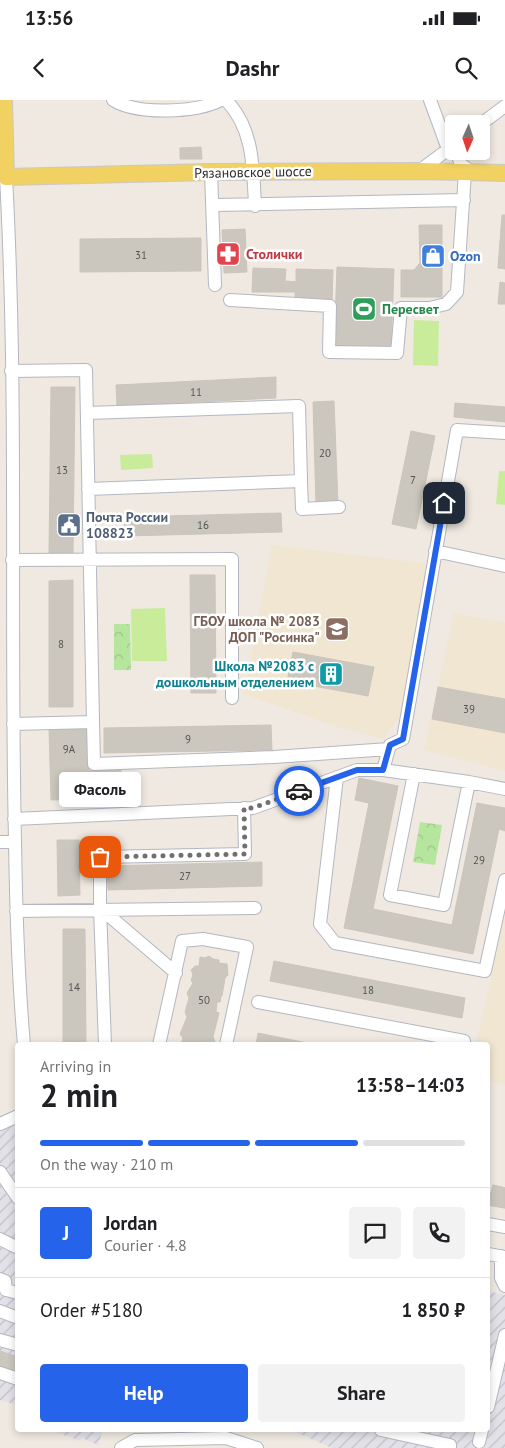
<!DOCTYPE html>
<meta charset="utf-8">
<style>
:root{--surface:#fff;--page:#f2f2f2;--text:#202124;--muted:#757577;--line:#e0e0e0;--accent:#2563eb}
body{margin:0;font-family:"PT Sans",sans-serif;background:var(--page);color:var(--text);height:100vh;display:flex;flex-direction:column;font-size:19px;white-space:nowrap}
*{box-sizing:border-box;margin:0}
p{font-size:16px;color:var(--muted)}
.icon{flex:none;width:28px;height:28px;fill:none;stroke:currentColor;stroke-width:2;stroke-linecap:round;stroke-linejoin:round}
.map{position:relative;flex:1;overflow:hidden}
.side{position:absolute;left:15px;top:942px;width:475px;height:390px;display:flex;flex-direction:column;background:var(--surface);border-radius:5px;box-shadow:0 2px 8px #0003}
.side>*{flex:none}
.needle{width:32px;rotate:183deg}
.controls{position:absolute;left:445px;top:15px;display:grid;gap:10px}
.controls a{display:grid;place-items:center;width:45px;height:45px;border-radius:5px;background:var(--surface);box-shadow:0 2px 8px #0003;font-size:25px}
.pin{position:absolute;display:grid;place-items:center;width:42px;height:42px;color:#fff;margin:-21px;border-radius:10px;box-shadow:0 2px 8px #0006}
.courier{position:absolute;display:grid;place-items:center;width:50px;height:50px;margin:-25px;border:4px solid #2563eb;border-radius:50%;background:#fff;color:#222;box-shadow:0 1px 6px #0007}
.bubble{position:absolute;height:35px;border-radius:5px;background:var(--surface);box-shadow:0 2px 8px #0003;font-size:16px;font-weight:700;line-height:35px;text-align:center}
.overview em{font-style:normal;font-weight:700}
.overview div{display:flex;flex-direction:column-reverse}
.overview{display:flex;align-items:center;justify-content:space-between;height:85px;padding:0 25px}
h1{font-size:32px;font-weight:700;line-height:38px}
.bar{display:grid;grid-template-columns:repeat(4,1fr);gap:8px 5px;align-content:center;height:60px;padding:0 25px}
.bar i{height:6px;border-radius:4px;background:var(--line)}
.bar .current{background:var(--accent)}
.bar p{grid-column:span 4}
.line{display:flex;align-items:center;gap:12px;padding:0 25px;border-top:1px solid var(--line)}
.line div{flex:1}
.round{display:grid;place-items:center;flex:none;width:52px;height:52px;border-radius:5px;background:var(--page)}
.primary-button{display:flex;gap:10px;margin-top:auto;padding:10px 25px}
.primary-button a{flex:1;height:58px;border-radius:5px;background:var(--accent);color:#fff;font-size:20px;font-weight:700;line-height:58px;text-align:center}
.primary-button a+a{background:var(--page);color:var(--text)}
.status{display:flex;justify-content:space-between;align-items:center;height:35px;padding:0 25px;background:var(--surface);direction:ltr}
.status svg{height:14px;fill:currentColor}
header{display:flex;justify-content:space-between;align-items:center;height:65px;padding:0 25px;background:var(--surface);font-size:22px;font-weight:700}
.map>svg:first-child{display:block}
.industrial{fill:url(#industrial-furrows)}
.education{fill:#f0e6d1}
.forest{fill:url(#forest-crowns)}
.pitch{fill:#c9ec9a}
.building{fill:#cbc7bf;stroke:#cbc5ba}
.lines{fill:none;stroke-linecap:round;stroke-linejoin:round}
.minor-casing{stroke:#b4b7c1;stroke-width:14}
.major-casing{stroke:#c9c9c9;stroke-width:18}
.minor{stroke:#fff;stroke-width:12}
.major{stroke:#f2d163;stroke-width:16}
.done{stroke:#726f6d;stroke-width:5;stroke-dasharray:0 9}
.route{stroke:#2563eb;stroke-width:6}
.labels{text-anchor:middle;stroke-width:5;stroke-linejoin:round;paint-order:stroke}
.number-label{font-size:11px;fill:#555452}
.street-label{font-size:14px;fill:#2e2e2e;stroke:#fff}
.health-label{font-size:14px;font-weight:bold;fill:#be3a42;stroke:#fff;text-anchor:start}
.shop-label{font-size:14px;font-weight:bold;fill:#366cbe;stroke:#fff;text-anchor:start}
.leisure-label{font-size:14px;font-weight:bold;fill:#27864d;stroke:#fff;text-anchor:start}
.service-label{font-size:14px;font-weight:bold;fill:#4e5e75;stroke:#fff;text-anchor:start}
.education-label{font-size:14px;font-weight:bold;fill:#785e54;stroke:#fff;text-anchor:end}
.culture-label{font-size:14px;font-weight:bold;fill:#0d838f;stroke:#fff;text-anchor:end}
</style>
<div class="status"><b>13:56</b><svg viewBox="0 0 49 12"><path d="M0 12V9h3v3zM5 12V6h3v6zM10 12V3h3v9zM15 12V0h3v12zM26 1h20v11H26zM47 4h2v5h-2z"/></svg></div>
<header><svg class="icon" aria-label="back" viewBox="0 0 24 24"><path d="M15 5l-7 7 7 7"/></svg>Dashr<svg class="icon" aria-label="search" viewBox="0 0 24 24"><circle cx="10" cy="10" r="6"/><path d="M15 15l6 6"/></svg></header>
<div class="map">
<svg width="505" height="1348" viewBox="0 0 505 1348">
<defs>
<pattern id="industrial-furrows" width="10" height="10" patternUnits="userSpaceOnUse" patternTransform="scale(1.25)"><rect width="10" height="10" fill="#e3e1e8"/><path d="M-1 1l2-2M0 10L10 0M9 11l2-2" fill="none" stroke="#c3c1c7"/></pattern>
<pattern id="forest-crowns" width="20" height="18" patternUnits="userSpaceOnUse" patternTransform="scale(1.25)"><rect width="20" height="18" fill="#b6e59e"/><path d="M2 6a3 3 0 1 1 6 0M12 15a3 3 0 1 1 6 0" fill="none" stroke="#9dc588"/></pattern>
</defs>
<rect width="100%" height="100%" fill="#efe9e1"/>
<path class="industrial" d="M0,1015L17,1028V1305L0,1300Z
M488,1191L505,1195V1348H332L291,1330H488Z
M51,1330H103L98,1345L82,1338L80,1341Z"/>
<path class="education" d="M272,445L429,464L406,606L384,639L341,628L244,594Z
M454,513L505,523V671L424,650Z
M505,814V985L488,981V945H476Z"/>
<path class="forest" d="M114,524H130L131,570H114Z
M420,722L442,725L435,765L413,762Z"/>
<path class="pitch" d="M414,220L439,221L438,266L413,265Z
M152,354L153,368L121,370L120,355Z
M499,371H505V405L496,404Z
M165,508L167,561H132L131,509Z"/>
<path class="building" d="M201,47L202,59H180V48Z
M502,115H505V169L498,168Z
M419,125H442V197H401V170H414L420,163Z
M245,129L247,172L224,173L222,130Z
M201,138V171L80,172V139Z
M337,167L394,169L391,251L334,249Z
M253,168L286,169L285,181L296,182V169L333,170L332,203L295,202V192H252Z
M500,182L505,183V204H498Z
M276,277V298L117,306L116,285Z
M51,287H75L73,453H49Z
M334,301L338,404L316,405L313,302Z
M455,303L505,307V322L454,317Z
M411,331L435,336L416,429L392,424Z
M281,413L282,432L125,436L124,417Z
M190,475H215L216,593H191Z
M73,480V607H49V481Z
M293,552L374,567L368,596L287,581Z
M438,587L505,599V633L432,619Z
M271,625L272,650L104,653V628Z
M87,627L89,671L121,670V698L51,700L49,628Z
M359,678L398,686L373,809L452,825L477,703L505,708V731L499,729L473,854L344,828L369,703L355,700Z
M57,740H79L80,795L58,796Z
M262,762V786L108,790L107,766Z
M63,829H85L86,945H63Z
M209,856L213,859L219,860V863L227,864L228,875L225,878L222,896H221L220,902H217L216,912L219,913L213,937L215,942L212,945H181L183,938L180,934L187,917L185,912L189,898L187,893L193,883L191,881L193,874L191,870L195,866H199L200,857L205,858Z
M274,861L465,898L462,918L270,881Z
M258,933L317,945H256Z
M493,1085L505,1088V1108L488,1105Z
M493,1085L505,1088V1108L488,1105Z
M0,1251L18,1257V1272L0,1266Z"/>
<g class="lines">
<defs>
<path id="minor" d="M113,0C137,15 196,13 221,0
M226,0C254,29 253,68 255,106
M430,0L448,49
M481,24L505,6
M456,51L461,64L471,72
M419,71L454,45
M211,72L215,185
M0,77H6C18,298 10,519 15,740C16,808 18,877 24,945
M213,105L464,100
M230,200L330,206L329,252L397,253L401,208H430L446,204L457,192L465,72
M11,271L86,270L93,622L13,624
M87,313L299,306L301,381L88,389
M301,381L302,409L339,407
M435,451L505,466
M12,460L232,459V598
M93,622L94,664L274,657L389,649
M383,670L390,645L403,639L457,330L505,333
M414,674L390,795L444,805L469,682
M337,677L320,824L335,843L485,871L505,780
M14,719L253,708L357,670H383L469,682L505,689
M0,742H15
M100,808L105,945
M16,811L255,808
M176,873L100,808V757L245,754L244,708
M258,902L464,941L463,945
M159,945L182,841L203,839L247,847L226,945
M0,1024L18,1016
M0,1072L18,1098
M488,1124L505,1127
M0,1139L18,1148
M488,1154L505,1157
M501,1156V1178L505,1186
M0,1179L5,1181L6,1190L18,1193
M0,1211L18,1218
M0,1240L18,1245
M0,1273L18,1279
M488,1307L505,1235
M381,1330L450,1345V1348
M479,1342L482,1330
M121,1348L135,1340L226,1338L257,1348"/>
<path id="major" d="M4,0L6,77L211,72L419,71L505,73"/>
</defs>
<use href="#minor" class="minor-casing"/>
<use href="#major" class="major-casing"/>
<use href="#minor" class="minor"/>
<use href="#major" class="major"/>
</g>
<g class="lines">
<path class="done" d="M100,757L245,754L244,708H253L299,691"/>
<path class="route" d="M299,691L357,670H383L390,645L403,639L444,403"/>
</g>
<defs>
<symbol id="pharmacy-square" viewBox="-11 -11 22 22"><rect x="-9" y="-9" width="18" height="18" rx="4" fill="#e0444e" stroke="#fff"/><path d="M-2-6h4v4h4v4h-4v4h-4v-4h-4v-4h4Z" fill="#fff"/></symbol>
<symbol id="shop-square" viewBox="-11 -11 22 22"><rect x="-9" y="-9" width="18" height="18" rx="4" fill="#3f7fe0" stroke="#fff"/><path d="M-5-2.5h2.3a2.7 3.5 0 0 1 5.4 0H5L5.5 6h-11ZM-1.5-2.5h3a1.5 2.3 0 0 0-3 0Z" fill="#fff"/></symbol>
<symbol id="stadium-square" viewBox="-11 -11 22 22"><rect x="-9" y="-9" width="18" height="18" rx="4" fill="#2e9e5b" stroke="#fff"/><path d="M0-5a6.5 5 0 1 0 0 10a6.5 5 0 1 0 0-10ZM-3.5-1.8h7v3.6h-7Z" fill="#fff"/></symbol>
<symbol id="civic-square" viewBox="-11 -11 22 22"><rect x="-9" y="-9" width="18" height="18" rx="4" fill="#5c6f8a" stroke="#fff"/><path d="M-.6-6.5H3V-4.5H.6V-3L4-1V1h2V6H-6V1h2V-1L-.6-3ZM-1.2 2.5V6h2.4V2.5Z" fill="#fff"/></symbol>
<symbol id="school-square" viewBox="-11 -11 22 22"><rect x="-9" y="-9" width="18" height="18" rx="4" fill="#8d6e63" stroke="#fff"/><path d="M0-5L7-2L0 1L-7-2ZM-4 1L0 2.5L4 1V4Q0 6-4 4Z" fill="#fff"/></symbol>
<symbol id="building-square" viewBox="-11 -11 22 22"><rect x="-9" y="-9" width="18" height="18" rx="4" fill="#0f9aa8" stroke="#fff"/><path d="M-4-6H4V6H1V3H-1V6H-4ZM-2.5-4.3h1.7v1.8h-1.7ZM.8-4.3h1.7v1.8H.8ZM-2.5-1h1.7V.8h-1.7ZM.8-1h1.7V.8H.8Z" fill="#fff"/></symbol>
</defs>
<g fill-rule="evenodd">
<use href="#pharmacy-square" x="214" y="140" width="28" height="28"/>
<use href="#shop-square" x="419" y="142" width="28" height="28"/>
<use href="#stadium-square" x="350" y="195" width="28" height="28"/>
<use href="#civic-square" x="55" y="411" width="28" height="28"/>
<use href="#school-square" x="323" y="515" width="28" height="28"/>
<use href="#building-square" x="317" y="560" width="28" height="28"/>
</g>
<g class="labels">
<g class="number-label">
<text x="141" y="159">31</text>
<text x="196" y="296">11</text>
<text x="325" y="357">20</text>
<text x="62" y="374">13</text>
<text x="413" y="384">7</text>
<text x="203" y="429">16</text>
<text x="61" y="548">8</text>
<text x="469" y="613">39</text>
<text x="188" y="643">9</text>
<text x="69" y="653">9А</text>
<text x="479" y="764">29</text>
<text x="185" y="780">27</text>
<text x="74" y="891">14</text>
<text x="368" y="894">18</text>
<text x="204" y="904">50</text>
</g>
<g class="street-label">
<text transform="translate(253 72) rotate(-1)" y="5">Рязановское шоссе</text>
</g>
<g class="health-label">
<text x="246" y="159">Столички</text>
</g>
<g class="shop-label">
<text x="450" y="161">Ozon</text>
</g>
<g class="leisure-label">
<text x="382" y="214">Пересвет</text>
</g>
<g class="service-label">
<text x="86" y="422">Почта России<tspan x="86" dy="16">108823</tspan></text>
</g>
<g class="education-label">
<text x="320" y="526">ГБОУ школа № 2083<tspan x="320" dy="16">ДОП "Росинка"</tspan></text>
</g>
<g class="culture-label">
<text x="314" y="571">Школа №2083 с<tspan x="314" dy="16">дошкольным отделением</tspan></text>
</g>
</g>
</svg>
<div class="controls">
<a><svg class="needle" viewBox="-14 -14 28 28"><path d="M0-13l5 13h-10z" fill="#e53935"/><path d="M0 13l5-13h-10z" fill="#757577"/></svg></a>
</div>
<div class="pin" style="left:100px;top:757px;background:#ea580c"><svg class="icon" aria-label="bag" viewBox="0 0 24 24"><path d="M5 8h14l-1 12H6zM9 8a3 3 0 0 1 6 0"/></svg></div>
<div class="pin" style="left:444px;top:403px;background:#1f2937"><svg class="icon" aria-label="home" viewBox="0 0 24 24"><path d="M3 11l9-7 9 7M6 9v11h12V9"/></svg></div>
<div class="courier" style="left:299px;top:691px"><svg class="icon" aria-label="car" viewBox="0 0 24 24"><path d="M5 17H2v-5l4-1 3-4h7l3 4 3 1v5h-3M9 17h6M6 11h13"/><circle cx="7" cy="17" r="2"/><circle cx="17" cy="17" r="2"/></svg></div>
<div class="bubble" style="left:59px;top:672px;width:82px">Фасоль</div>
<section class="side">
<div class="overview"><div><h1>2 min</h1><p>Arriving in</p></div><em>13:58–14:03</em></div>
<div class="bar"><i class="current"></i><i class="current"></i><i class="current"></i><i></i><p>On the way · 210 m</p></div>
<div class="line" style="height:90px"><b class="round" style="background:var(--accent);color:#fff">J</b><div><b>Jordan</b><p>Courier · 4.8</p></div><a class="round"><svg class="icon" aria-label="chat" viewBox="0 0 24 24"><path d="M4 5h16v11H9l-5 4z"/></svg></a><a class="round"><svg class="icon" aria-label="phone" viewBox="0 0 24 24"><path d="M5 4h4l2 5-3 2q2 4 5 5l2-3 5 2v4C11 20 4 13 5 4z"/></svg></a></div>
<div class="line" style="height:65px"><div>Order #5180</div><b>1 850 ₽</b></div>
<div class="primary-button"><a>Help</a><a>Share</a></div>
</section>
</div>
